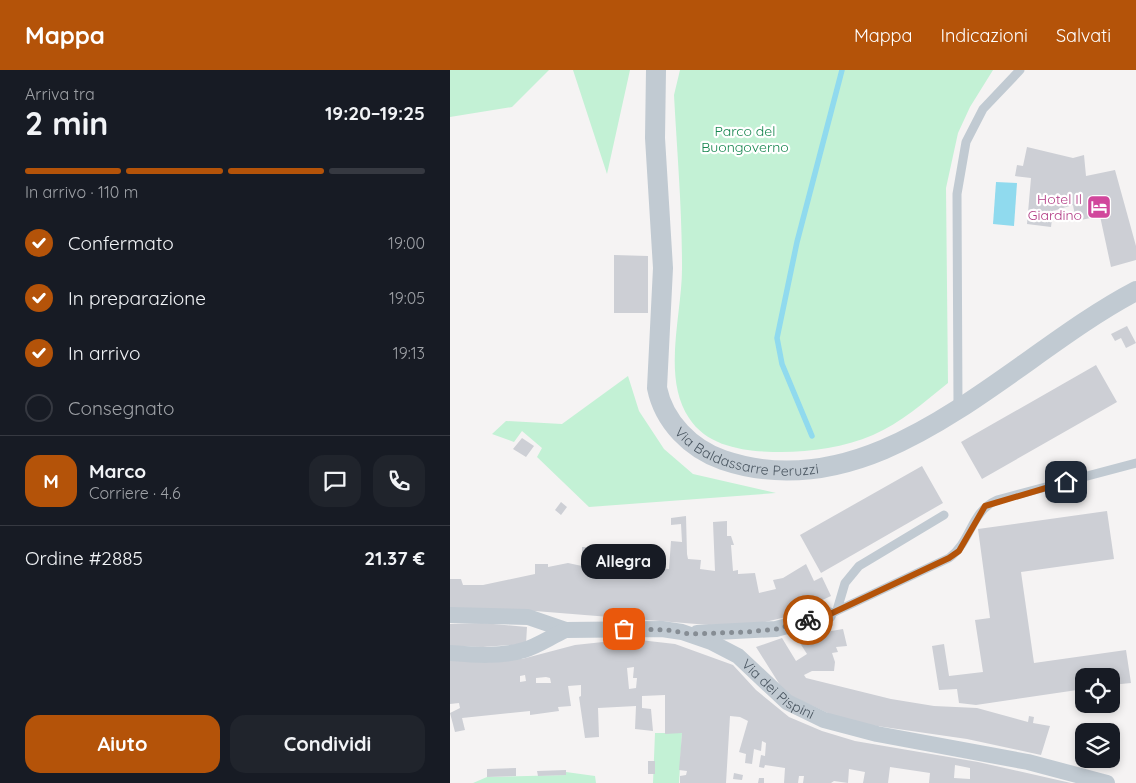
<!DOCTYPE html>
<html lang="it">
<meta charset="utf-8">
<style>
:root{--surface:#171b24;--page:#20242c;--text:#f1f3f6;--muted:#9ea1a6;--line:#363941;--accent:#b45309}
body{margin:0;font-family:Quicksand,sans-serif;background:var(--page);color:var(--text);height:100vh;display:flex;flex-direction:column;font-size:19px;white-space:nowrap}
*{box-sizing:border-box;margin:0}
p{font-size:16px;color:var(--muted)}
.icon{flex:none;width:28px;height:28px;fill:none;stroke:currentColor;stroke-width:2;stroke-linecap:round;stroke-linejoin:round}
.map{position:relative;flex:1;overflow:hidden}
.panel{display:flex;flex-direction:column;background:var(--surface);width:450px}
.panel>*{flex:none}
.tools{position:absolute;left:625px;top:598px;display:grid;gap:10px}
.tools a{display:grid;place-items:center;width:45px;height:45px;border-radius:10px;background:var(--surface);box-shadow:0 2px 8px #0003;font-size:25px}
.pin{position:absolute;display:grid;place-items:center;width:42px;height:42px;color:#fff;margin:-21px;border-radius:10px;box-shadow:0 2px 8px #0006}
.courier{position:absolute;display:grid;place-items:center;width:50px;height:50px;margin:-25px;border:4px solid #b45309;border-radius:50%;background:#fff;color:#222;box-shadow:0 1px 6px #0007}
.bubble{position:absolute;height:35px;border-radius:15px;background:var(--surface);box-shadow:0 2px 8px #0003;font-size:16px;font-weight:800;line-height:35px;text-align:center}
.head em{font-style:normal;font-weight:800}
.head div{display:flex;flex-direction:column-reverse}
.head{display:flex;align-items:center;justify-content:space-between;height:85px;padding:0 25px}
h1{font-size:32px;font-weight:800;line-height:38px}
.bar{display:grid;grid-template-columns:repeat(4,1fr);gap:8px 5px;align-content:center;height:60px;padding:0 25px}
.bar i{height:6px;border-radius:4px;background:var(--line)}
.bar .selected{background:var(--accent)}
.bar p{grid-column:span 4}
.line{display:flex;align-items:center;gap:12px;padding:0 25px;border-top:1px solid var(--line)}
.line div{flex:1}
.round{display:grid;place-items:center;flex:none;width:52px;height:52px;border-radius:15px;background:var(--page)}
ol{padding:0 25px;list-style:none}
li{display:flex;align-items:center;gap:15px;height:55px}
li p{margin-inline-start:auto}
li .icon{padding:5px;border-radius:50%;background:var(--accent);color:#fff;stroke-width:4}
li:last-child{color:var(--muted)}
li i{width:28px;height:28px;border:2px solid var(--line);border-radius:50%}
.action{display:flex;gap:10px;margin-top:auto;padding:10px 25px}
.action a{flex:1;height:58px;border-radius:15px;background:var(--accent);color:#fff;font-size:20px;font-weight:800;line-height:58px;text-align:center}
.action a+a{background:var(--page);color:var(--text)}
header{display:flex;align-items:center;gap:30px;box-sizing:border-box;height:70px;padding:0 25px;background:var(--accent);color:#fff}
header strong{font-size:24px}
nav{display:flex;gap:28px;margin-inline-start:auto;font-size:18px}
main{display:flex;flex:1;min-height:0}
.map>svg:first-child{display:block}
.green{fill:#c3f1d5}
.water{fill:#90daee}
.lines{fill:none;stroke-linecap:round;stroke-linejoin:round}
.stream{stroke:#90daee;stroke-width:5.5}
.building{fill:#cdcfd5;fill-rule:evenodd}
.service{stroke:#c1cad2;stroke-width:9}
.minor{stroke:#c1cad2;stroke-width:16}
.tertiary{stroke:#c1cad2;stroke-width:20}
.done{stroke:#868d94;stroke-width:5;stroke-dasharray:0 9}
.route{stroke:#b45309;stroke-width:6}
.labels{text-anchor:middle;stroke-width:4.5;stroke-linejoin:round;paint-order:stroke}
.park-label{font-size:14px;fill:#17864f;stroke:#fff}
.hotel-label{font-size:14px;fill:#b23c85;stroke:#fff;text-anchor:end}
.street-label{font-size:14px;fill:#4a5661;stroke:#fff}
</style>
<header>
<strong>Mappa</strong>
<nav><a>Mappa</a><a>Indicazioni</a><a>Salvati</a></nav>
</header>
<main>
<section class="panel">
<div class="head"><div><h1>2 min</h1><p>Arriva tra</p></div><em>19:20–19:25</em></div>
<div class="bar"><i class="selected"></i><i class="selected"></i><i class="selected"></i><i></i><p>In arrivo · 110 m</p></div>
<ol>
<li><svg class="icon" aria-label="check" viewBox="0 0 24 24"><path d="M5 12l5 5 9-10"/></svg>Confermato<p>19:00</p></li>
<li><svg class="icon" aria-label="check" viewBox="0 0 24 24"><path d="M5 12l5 5 9-10"/></svg>In preparazione<p>19:05</p></li>
<li><svg class="icon" aria-label="check" viewBox="0 0 24 24"><path d="M5 12l5 5 9-10"/></svg>In arrivo<p>19:13</p></li>
<li><i></i>Consegnato</li>
</ol>
<div class="line" style="height:90px"><b class="round" style="background:var(--accent);color:#fff">M</b><div><b>Marco</b><p>Corriere · 4.6</p></div><a class="round"><svg class="icon" aria-label="chat" viewBox="0 0 24 24"><path d="M4 5h16v11H9l-5 4z"/></svg></a><a class="round"><svg class="icon" aria-label="phone" viewBox="0 0 24 24"><path d="M5 4h4l2 5-3 2q2 4 5 5l2-3 5 2v4C11 20 4 13 5 4z"/></svg></a></div>
<div class="line" style="height:65px"><div>Ordine #2885</div><b>21.37 €</b></div>
<div class="action"><a>Aiuto</a><a>Condividi</a></div>
</section>
<div class="map">
<svg width="686" height="713" viewBox="0 0 686 713">
<rect width="100%" height="100%" fill="#f5f3f3"/>
<path class="green" d="M0,0H99L62,37L0,47Z
M123,0H180L157,104Z
M230,0H543L520,37L508,63L496,118L498,313C474,332 451,353 423,365C392,378 356,383 323,382C292,381 257,376 239,348C211,306 233,242 232,195C232,138 227,81 224,25Z
M178,306L189,341L214,379L243,404L326,423L139,437L87,387L92,378L72,361L64,372L42,364L56,351L112,354Z
M205,663H232L229,713H203Z
M116,702L145,706L146,713H23L37,707L116,705Z"/>
<path class="water" d="M546,112L567,113L564,156L543,154Z"/>
<g class="lines">
<path class="stream" d="M362,366L332,294L327,268L347,172L392,0"/>
</g>
<path class="building" d="M577,77L623,88L634,85L636,106L665,100L686,176V190L661,197L650,146L626,151L623,135L603,141L601,157L577,154L581,108L565,106L567,95L573,96Z
M164,185L198,186V243H164Z
M677,256L686,273L676,278L671,268L665,271L661,264Z
M646,295L667,332L532,409L511,372Z
M72,368L84,376L76,387L63,379Z
M472,396L493,433L371,503L350,465Z
M111,432L117,437L111,445L105,440Z
M657,441L664,489L571,502L584,593L676,580L681,613L661,615V606H634V619L526,635L509,633L507,619L489,620L482,576L494,574L499,606L533,602L525,550L540,548L528,459Z
M236,446L237,484L238,489L251,490L250,499L265,501L263,452L277,451V466H281L284,475H281L283,501L288,500V504L305,503L309,523L326,519L323,510L333,508L356,494L364,511L372,507L381,526L336,547L311,553L259,555L85,541L0,539V509H11L13,515H33L85,504V494H98V497L118,493L132,496V477H141V492L162,493L163,483L171,484L170,495L219,499L221,471L232,472L231,454L221,455V448Z
M32,553L77,557L76,574L33,577L0,576V554Z
M393,559L397,576L386,577L388,582L382,583L385,592L384,601H362L354,605L356,608L441,629L484,636L527,638L578,652L579,646L584,647L583,653L600,656L591,685L517,669L420,655L382,645L335,623L306,577L332,568L346,591L357,584L346,567Z
M181,569L225,574L283,595L306,620L339,647L372,661L405,671L528,692L621,713H479L480,703L440,697L438,713H413L415,702L399,699L398,713L384,711L381,713H353L354,706H349L348,713H334L335,698L315,695L314,698L309,697L311,685L315,686L316,673L312,671L311,681L304,679L302,694L295,693L296,684L289,682L298,651L290,647L280,646L276,713H230V706L236,705L237,701L229,700L232,663L215,664V625L192,626V638L201,639L203,661L185,659L186,636L148,638L149,667L135,668L129,627L131,626V615L118,616L121,636L108,637L109,641L80,645V641L12,648L15,660L5,662L0,643L10,638L9,633L0,634V590L72,589L125,575ZM184,597L183,608H187L186,618L179,619L177,598ZM75,605L76,611L70,612V606ZM96,607L100,608L101,613H86V608ZM505,695L520,698V709L504,708Z
M198,691H205V704H198Z
M66,698V706L37,707V699Z
M116,700V705L88,706L87,701Z
M284,703L293,705L292,710L283,709Z
M309,708H314V713H308Z"/>
<g class="lines">
<path class="service" d="M508,337L507,124L516,72L533,39L570,0
M387,540L395,513L409,496L494,445
M378,545L499,488C522,471 520,442 547,430L686,393"/>
<g class="minor">
<path id="s1" d="M0,545L78,547L116,560L212,559L232,562L261,572L288,586L337,632L374,650L427,664L578,692L657,713"/>
<path d="M247,563L326,559L378,545"/>
<path d="M0,583C25,585 50,587 74,580C88,576 102,566 116,560"/>
</g>
<path class="tertiary" id="s2" d="M206,0L205,68L213,198L207,318C214,352 241,379 273,390C429,443 561,286 686,221"/>
</g>
<g class="lines">
<path class="done" d="M174,559L218,560L240,564L297,562L326,559L358,550"/>
<path class="route" d="M358,550L378,545L499,488L509,481L535,436L616,412"/>
</g>
<defs>
<symbol id="hotel-square" viewBox="-11 -11 22 22"><rect x="-9" y="-9" width="18" height="18" rx="4" fill="#d1479c" stroke="#fff"/><path d="M-6-4.5h1.5V1H6V5H4.5V3h-9V5H-6ZM-4 0a1.8 1.8 0 1 1 3.6 0ZM.5 0V-2.5h3Q6-2.5 6 0Z" fill="#fff"/></symbol>
</defs>
<g fill-rule="evenodd">
<use href="#hotel-square" x="635" y="123" width="28" height="28"/>
</g>
<g class="labels">
<g class="park-label">
<text x="295" y="66">Parco del<tspan x="295" dy="16">Buongoverno</tspan></text>
</g>
<g class="hotel-label">
<text x="632" y="134">Hotel Il<tspan x="632" dy="16">Giardino</tspan></text>
</g>
<g class="street-label">
<text dy="5" stroke="none"><textPath href="#s2" startOffset="441">Via Baldassarre Peruzzi</textPath></text>
<text dy="5" stroke="none"><textPath href="#s1" startOffset="348">Via dei Pispini</textPath></text>
</g>
</g>
</svg>
<div class="tools">
<a><svg class="icon" aria-label="locate" viewBox="0 0 24 24"><circle cx="12" cy="12" r="6"/><path d="M12 2v4M12 18v4M2 12h4M18 12h4"/></svg></a>
<a><svg class="icon" aria-label="layers" viewBox="0 0 24 24"><path d="M12 4l9 5-9 5-9-5zM3 14l9 5 9-5"/></svg></a>
</div>
<div class="pin" style="left:174px;top:559px;background:#ea580c"><svg class="icon" aria-label="bag" viewBox="0 0 24 24"><path d="M5 8h14l-1 12H6zM9 8a3 3 0 0 1 6 0"/></svg></div>
<div class="pin" style="left:616px;top:412px;background:#1f2937"><svg class="icon" aria-label="home" viewBox="0 0 24 24"><path d="M3 11l9-7 9 7M6 9v11h12V9"/></svg></div>
<div class="courier" style="left:358px;top:550px"><svg class="icon" aria-label="bike" viewBox="0 0 24 24"><circle cx="6" cy="16" r="4"/><circle cx="18" cy="16" r="4"/><path d="M6 16l4-8h5l3 8M10 8l3 8H6M13 5h3"/></svg></div>
<div class="bubble" style="left:131px;top:474px;width:85px">Allegra</div>
</div>
</main>
